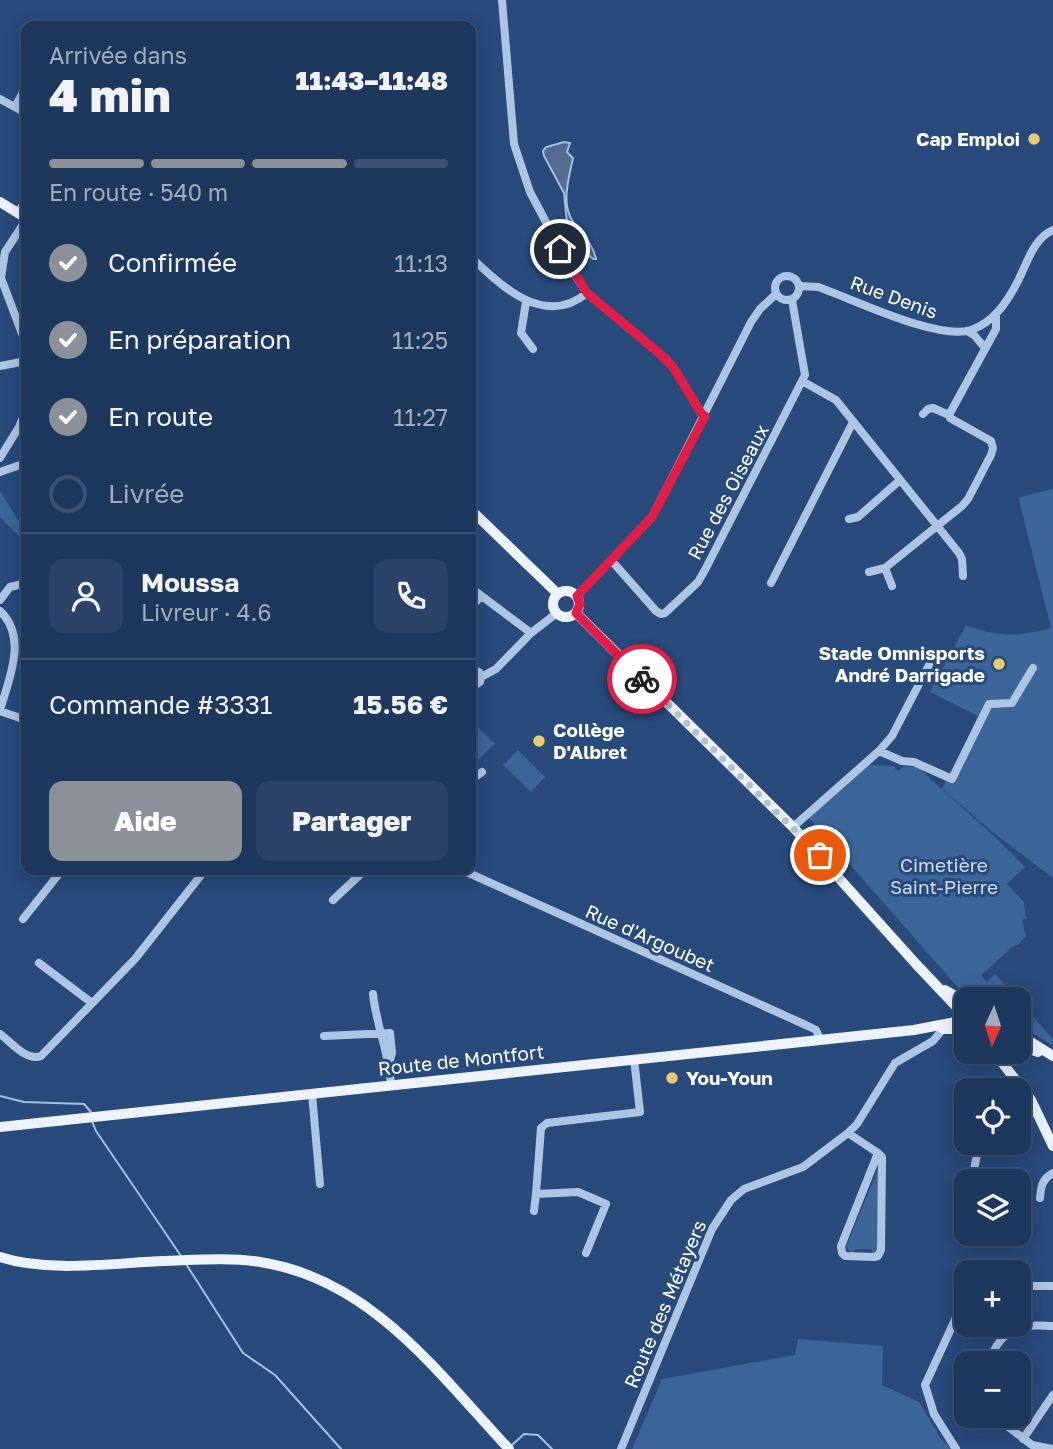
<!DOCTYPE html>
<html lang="fr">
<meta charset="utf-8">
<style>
:root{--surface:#1e385d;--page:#2b4366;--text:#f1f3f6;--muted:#a1acbc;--line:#3c5272;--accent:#8c9099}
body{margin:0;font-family:"Golos Text",sans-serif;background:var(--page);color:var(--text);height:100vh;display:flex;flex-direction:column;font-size:26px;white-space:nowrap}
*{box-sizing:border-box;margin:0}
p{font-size:23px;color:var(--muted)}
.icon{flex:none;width:38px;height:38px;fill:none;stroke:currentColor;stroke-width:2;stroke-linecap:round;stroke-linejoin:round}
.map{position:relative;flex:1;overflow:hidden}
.sheet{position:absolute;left:21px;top:21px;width:455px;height:854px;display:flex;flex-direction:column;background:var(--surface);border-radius:14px;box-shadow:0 4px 18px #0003,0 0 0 2px var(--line)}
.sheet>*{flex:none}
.needle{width:46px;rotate:183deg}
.buttons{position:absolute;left:954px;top:987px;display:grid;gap:14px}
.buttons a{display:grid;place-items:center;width:77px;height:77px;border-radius:14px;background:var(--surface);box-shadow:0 4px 18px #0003,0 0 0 2px var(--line);font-size:35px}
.pin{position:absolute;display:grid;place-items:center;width:60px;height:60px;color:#fff;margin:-30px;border:4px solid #fff;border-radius:50%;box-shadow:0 2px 7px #0007}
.courier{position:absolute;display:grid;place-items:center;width:70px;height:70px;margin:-35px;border:5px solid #e11d48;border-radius:50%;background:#fff;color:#222;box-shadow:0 2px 9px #0007}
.summary em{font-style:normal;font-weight:800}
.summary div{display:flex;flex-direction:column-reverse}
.summary{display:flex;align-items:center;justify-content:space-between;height:119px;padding:0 28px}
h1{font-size:46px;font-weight:800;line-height:52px}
.bar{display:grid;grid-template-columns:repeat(4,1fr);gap:10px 7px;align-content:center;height:84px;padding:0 28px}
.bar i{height:9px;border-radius:5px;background:var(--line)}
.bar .active{background:var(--accent)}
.bar p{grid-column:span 4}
.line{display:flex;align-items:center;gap:18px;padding:0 28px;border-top:2px solid var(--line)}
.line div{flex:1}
.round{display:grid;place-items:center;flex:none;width:74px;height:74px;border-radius:14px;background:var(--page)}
ol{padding:0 28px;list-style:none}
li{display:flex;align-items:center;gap:21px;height:77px}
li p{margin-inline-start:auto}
li .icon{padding:7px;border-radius:50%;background:var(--accent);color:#fff;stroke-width:4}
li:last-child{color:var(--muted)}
li i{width:38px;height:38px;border:4px solid var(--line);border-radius:50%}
.primary-button{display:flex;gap:14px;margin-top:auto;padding:14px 28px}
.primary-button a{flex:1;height:80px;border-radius:14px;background:var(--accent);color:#fff;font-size:28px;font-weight:800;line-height:80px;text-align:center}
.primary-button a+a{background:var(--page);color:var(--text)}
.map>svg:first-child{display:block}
.green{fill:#3c6599}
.water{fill:#546d90;stroke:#a2c0e4;stroke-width:2}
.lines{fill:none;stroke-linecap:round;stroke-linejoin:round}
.stream{stroke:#a2c0e4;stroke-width:2}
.minor{stroke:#adc5e4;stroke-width:8}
.major{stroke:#edf3fc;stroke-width:10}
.done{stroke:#b4c0d1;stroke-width:7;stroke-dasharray:0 12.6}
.route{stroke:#e11d48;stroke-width:9}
.poi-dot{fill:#ebcb74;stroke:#284b7c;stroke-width:2.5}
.labels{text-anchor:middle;stroke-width:6;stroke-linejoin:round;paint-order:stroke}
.poi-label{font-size:19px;font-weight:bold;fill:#fff;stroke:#284b7c;text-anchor:end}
.street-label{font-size:19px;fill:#fff;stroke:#284b7c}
.park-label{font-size:19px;fill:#d0dff4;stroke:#284b7c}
</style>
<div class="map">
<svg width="1053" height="1449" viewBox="0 0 1053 1449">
<rect width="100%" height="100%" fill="#284b7c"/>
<path class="green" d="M1053,489V878L995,834L942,789L978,716L930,692L966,625C998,637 1018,637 1051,628L1019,500L1020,497Z
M0,491L18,520H26V537L22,539L0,517Z
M471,720L495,744L477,761L471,755Z
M518,750L545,777L531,792L503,765Z
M866,765L893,766L898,771L903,767H918C953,801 991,831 1025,867L1007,884L1024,902L1026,919L1022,920L1026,936L1017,946L1016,944L981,975L987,982L995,974L1018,999H977L962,992L808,817Z
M1018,1000L1053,1039V1046L1019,1024Z
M879,1167L877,1252L872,1254V1249H855L854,1253H851L846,1247Z
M798,1339L883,1346L882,1385L919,1402L941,1439L952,1449H632L662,1379L795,1355Z"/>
<path class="water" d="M564,142L570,143L567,152L573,158C569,177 560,205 574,223C584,236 593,245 596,259H593L582,249L567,223L564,193L544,156L543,151L546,147Z"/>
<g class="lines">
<path class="stream" d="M0,1096L24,1102L84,1104L91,1112
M92,1121L96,1131L181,1256
M186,1264L243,1353L275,1375L341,1449
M511,1446L524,1434L538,1435L552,1449"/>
<path class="minor" d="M502,0L514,144L530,192L572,271L587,293L666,359L677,373L701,413L705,416
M0,99L24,112
M15,107L26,87
M18,212L26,200
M26,220L5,252L1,278L26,344
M471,257C500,286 545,328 587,293
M775 288a12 12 0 1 1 24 0a12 12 0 1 1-24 0Z
M800,286L818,287C853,299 938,341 971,330C994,322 1007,302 1018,281C1027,263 1034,238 1053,230
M526,302L521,333L533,349
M967,331L974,335L985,348
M0,366L26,361
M802,381L836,400L959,553L962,559L963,576
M923,414L928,409L933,408L949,415
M0,458L19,427L26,410
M0,472L26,463
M849,519L858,517L899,481
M611,560L656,611L661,614L665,613L698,582L706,568L805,375L792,300
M869,572L885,568
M771,583L853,422
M892,586L885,568L962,506L968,499L991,455L993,448L991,441L950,418L949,415L996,329V314
M471,588L531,633
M577,596L652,517L751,322L760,309L776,294
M0,600L10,587L26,583
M471,607L480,597
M0,611C28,637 9,679 0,710
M471,669L479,672L481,677
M471,688L480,682L481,677L496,669L531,633L557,613
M0,711L26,720
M879,751L892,736L929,665
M471,780L482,772
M793,827L879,751L902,761L914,762L952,779L989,704L1012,703L1033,668
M462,870L808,1026L816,1030L820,1039
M333,900L365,870
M23,919L62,870
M39,963L92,1003
M373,994C376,1025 389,1052 391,1085
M0,1034C11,1042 27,1062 41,1056L135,959L205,870
M324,1036L390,1033L392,1053L390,1060
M1006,1090L1018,1081
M312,1094L320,1184
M848,1133L878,1153L882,1157L881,1250L878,1256L874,1257L845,1256L842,1253L841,1246L878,1153
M972,1181L979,1143
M1040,1198C1041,1186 1042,1179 1053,1173
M534,1211L536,1194
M586,1253L606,1204L578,1192L536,1194L541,1128L547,1123L640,1112L634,1059
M1018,1286H1053
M992,1363C991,1347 1006,1330 1024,1327C1033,1324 1044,1326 1053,1326
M994,1416L1032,1445L1053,1449
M1023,1439L1053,1395
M621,1449L712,1229L731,1200L744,1189L803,1167L848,1133L857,1124L895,1063L933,1041L943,1029
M956,1449L934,1414L925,1385L966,1296"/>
<path class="major" d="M0,202L26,218
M471,510L558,594
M553 604a13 13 0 1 1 26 0a13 13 0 1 1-26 0Z
M576,613L793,827L916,964L966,1017
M945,990L966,1002
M943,1029H966
M1018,1034L1053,1056
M1018,1044L1038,1052
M994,1052L1031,1100L1053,1146
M0,1127L914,1030L966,1020
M0,1257C49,1273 113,1263 164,1261C195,1260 229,1257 260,1262C371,1279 437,1372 509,1449"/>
</g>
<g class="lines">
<path class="done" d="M642,679L820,855"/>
<path class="route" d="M560,249L587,293L659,353L673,367L701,413L705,416L652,517L577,596L580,604L576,613L642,679"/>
</g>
<g class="poi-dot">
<circle cx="1034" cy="139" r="7"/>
<circle cx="999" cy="664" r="7"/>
<circle cx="539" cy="741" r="7"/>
<circle cx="672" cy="1078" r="7"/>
</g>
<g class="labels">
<g class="poi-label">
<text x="1020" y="146">Cap Emploi</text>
<text x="985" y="660">Stade Omnisports<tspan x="985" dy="22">André Darrigade</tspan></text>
<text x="553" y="737" text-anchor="start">Collège<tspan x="553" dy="22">D'Albret</tspan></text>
<text x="686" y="1085" text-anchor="start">You-Youn</text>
</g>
<g class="street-label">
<text transform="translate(894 297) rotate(20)" y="7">Rue Denis</text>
<text transform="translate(728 492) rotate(-62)" y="7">Rue des Oiseaux</text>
<text transform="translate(650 938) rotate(24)" y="7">Rue d'Argoubet</text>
<text transform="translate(461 1060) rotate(-6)" y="7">Route de Montfort</text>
<text transform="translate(665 1304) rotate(-67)" y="7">Route des Métayers</text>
</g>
<g class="park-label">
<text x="944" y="872">Cimetière<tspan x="944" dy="22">Saint-Pierre</tspan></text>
</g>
</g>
</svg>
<div class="buttons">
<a><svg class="needle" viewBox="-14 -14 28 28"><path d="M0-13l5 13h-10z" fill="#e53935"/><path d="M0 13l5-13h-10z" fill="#a1acbc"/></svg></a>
<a><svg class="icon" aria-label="locate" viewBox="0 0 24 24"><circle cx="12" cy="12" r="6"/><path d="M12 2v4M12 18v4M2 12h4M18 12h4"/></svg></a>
<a><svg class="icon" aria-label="layers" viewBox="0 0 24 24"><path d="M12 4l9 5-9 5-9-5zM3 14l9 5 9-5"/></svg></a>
<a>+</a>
<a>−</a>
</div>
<div class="pin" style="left:820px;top:855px;background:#ea580c"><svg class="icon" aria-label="bag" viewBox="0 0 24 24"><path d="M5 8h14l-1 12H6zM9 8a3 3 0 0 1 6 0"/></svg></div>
<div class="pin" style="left:560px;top:249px;background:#1f2937"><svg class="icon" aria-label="home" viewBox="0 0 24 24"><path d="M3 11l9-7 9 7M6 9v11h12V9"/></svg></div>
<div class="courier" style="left:642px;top:679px"><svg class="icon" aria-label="bike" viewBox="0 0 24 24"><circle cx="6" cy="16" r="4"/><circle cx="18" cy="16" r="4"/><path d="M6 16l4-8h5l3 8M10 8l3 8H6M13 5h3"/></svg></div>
<section class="sheet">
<div class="summary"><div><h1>4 min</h1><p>Arrivée dans</p></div><em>11:43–11:48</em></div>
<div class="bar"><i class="active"></i><i class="active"></i><i class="active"></i><i></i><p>En route · 540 m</p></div>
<ol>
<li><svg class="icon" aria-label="check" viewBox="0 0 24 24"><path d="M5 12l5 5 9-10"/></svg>Confirmée<p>11:13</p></li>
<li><svg class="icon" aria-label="check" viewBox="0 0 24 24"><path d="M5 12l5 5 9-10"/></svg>En préparation<p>11:25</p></li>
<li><svg class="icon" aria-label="check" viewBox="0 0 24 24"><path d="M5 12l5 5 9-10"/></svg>En route<p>11:27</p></li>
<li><i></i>Livrée</li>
</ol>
<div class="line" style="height:126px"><a class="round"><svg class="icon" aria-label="person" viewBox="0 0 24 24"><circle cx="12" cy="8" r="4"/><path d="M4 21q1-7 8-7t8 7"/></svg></a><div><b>Moussa</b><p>Livreur · 4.6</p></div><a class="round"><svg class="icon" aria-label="phone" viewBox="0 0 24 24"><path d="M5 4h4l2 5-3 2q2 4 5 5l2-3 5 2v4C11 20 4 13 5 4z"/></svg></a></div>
<div class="line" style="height:91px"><div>Commande #3331</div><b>15.56 €</b></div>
<div class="primary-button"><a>Aide</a><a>Partager</a></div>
</section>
</div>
